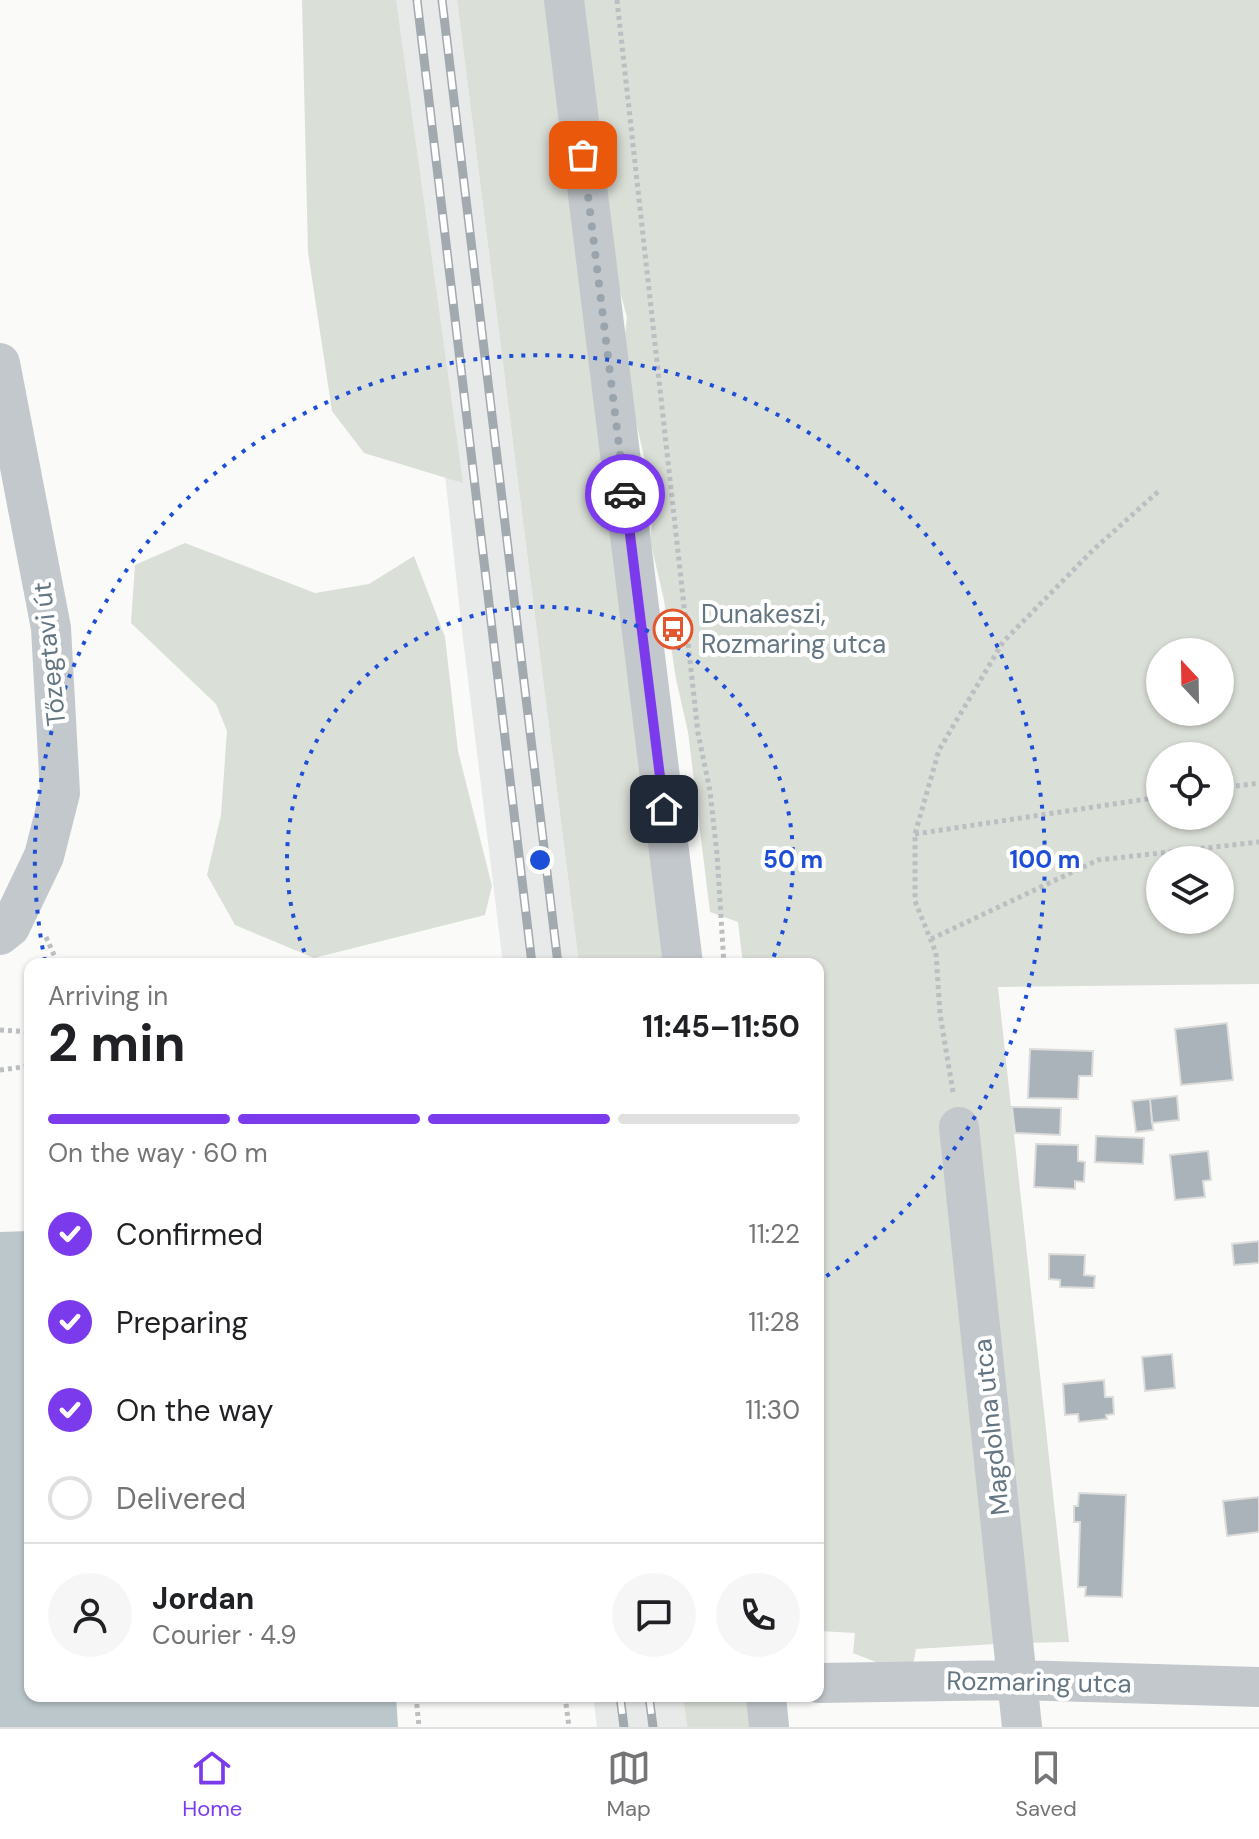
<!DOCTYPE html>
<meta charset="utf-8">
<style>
:root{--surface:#fff;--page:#f6f6f6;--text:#202124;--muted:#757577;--line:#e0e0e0;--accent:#7c3aed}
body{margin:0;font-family:"DM Sans",sans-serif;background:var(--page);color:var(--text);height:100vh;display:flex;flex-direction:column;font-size:30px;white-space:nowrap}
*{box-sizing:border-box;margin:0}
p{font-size:26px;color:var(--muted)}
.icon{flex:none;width:44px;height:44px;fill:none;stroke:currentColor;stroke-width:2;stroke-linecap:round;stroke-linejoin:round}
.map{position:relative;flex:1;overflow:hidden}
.drawer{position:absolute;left:24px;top:958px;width:800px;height:744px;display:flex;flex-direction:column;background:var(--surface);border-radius:16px;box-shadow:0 2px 6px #0004}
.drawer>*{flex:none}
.needle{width:52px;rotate:338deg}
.controls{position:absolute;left:1146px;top:638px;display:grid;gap:16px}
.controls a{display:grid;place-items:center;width:88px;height:88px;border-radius:50%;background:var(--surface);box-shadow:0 2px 6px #0004;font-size:40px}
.pin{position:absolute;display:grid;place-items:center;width:68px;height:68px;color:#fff;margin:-34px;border-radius:16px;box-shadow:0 4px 12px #0006}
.courier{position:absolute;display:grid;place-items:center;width:80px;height:80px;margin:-40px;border:6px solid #7c3aed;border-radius:50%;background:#fff;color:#222;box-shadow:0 2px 10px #0007}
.headline em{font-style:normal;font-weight:700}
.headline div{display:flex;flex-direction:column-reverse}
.headline{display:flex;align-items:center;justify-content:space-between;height:136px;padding:0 24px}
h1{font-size:52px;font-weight:700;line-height:60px}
.bar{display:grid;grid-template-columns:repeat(4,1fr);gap:12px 8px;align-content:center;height:96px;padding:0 24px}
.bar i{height:10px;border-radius:6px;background:var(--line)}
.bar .active{background:var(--accent)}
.bar p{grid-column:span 4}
.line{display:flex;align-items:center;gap:20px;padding:0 24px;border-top:2px solid var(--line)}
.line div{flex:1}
.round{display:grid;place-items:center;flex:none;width:84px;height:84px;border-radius:42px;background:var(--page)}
ol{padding:0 24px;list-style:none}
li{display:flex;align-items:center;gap:24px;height:88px}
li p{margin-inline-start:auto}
li .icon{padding:8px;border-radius:50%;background:var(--accent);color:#fff;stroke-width:4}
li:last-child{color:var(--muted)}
li i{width:44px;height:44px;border:4px solid var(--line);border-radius:50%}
.menu{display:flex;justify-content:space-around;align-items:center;height:112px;border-top:2px solid var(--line);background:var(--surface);font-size:22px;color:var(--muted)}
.menu a{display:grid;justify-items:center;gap:4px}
.menu .active{color:var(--accent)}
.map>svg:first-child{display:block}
.built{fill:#e8e9e9}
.green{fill:#dadfd7;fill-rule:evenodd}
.water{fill:#bbc7cb}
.building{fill:#aab3b9;stroke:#dcdcda;stroke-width:2}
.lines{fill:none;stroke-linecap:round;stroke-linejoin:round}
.path{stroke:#bbbfc2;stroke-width:5;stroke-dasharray:4 4;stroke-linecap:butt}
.minor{stroke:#c3c8cc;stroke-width:40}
.rail-casing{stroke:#a2aab0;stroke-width:9}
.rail{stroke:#fff;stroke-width:6;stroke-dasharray:18;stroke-linecap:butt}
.done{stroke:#99a4ac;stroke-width:8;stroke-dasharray:0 14.4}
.route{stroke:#7c3aed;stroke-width:10}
.ring{fill:none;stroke:#1d4ed8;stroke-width:4;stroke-dasharray:4 8}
.labels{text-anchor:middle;stroke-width:8;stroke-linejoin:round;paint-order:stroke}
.poi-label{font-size:26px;fill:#657683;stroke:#fff;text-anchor:start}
.street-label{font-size:26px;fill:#657683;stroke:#fff}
.centre{fill:#1d4ed8;stroke:#fff;stroke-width:4}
.ring-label{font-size:24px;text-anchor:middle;font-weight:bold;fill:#1d4ed8;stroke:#fff;stroke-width:8;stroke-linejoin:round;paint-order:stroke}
</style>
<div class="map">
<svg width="1259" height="1727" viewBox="0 0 1259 1727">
<rect width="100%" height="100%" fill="#fafaf8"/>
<path class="built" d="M393,0H457L579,964H503L463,639Z
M593,1696H683L687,1727H597Z"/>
<path class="green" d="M302,0H396L463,483L364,453L332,411L308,252Z
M457,0H550L606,439L596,477L603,517L627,559L680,964H579Z
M569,0H1259V984L998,987L1069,1642L1011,1643L916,1649L911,1676L853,1653L855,1633L819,1631L818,964H743L738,922L710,912L688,732L676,679L664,600L650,540L655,503L622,363L627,317L591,188L603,134L593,117ZM1160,652H1220V712H1160ZM1160,756H1220V816H1160ZM1160,860H1220V920H1160Z
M185,543L315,593L369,584L414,556L445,637L458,751L492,886L485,915L314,958L235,925L207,875L221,815L227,731L216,704L131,623L135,565Z
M683,1696H751L754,1727H687Z"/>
<path class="water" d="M30,1231V1696H396L398,1727H0V1232Z"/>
<path class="building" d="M1227,1023L1233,1080L1181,1085L1175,1029Z
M1030,1049L1093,1051L1092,1076H1079L1078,1099L1028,1098Z
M1177,1096L1179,1120L1152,1123L1150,1099Z
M1150,1099L1153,1130L1136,1132L1132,1101Z
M1012,1107L1061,1108L1060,1135L1015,1133Z
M1096,1136L1144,1138L1143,1164L1095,1162Z
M1036,1144L1078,1145V1161L1085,1162L1084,1182L1075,1181V1189L1034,1187Z
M1208,1151L1211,1180L1203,1181L1205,1197L1175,1200L1170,1155Z
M1259,1241V1263L1234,1265L1232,1244Z
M1049,1254L1085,1255L1084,1275L1095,1276L1094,1288L1060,1287V1280L1049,1279Z
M1172,1354L1175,1388L1145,1391L1142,1357Z
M1104,1380L1105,1397H1113L1114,1414L1106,1415L1107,1419L1079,1422L1078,1414L1065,1415L1063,1384Z
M1079,1493L1126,1495L1122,1597L1085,1596L1086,1587H1078L1080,1522H1074V1506H1078Z
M1259,1497V1532L1227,1536L1223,1501Z"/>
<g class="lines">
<path class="path" d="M617,0L698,733L710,791L717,854L724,964
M1220,788L1259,783
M915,834L1160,797
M46,937L58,964
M931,939L1098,860L1259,842
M0,1030L30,1032
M0,1070L30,1066
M953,1092L940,1014L936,953L915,901V834L939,750L1003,642L1093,550L1160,490
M416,1696L419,1727
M565,1696L569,1727"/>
<path class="minor" d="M564,0L683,964
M0,363L51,628L60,793L44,856L10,927L0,935
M959,1127L1022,1727
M818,1683L1017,1680L1259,1687
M766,1696L769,1727"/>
<defs>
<path id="rail" d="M417,0L532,964
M442,0L558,964
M620,1696L624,1727
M649,1696L653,1727"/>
</defs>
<use href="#rail" class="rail-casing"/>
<use href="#rail" class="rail"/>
</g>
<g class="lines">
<path class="done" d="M583,155L625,494"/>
<path class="route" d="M625,494L664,809"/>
</g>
<g class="ring">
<path d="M309 963A253 253 0 1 1 771 963"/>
<path d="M45 961A505 505 0 1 1 819 1281"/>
</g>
<defs>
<symbol id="bus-ring" viewBox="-11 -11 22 22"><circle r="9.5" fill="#fff" stroke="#e4572e" stroke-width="1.5"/><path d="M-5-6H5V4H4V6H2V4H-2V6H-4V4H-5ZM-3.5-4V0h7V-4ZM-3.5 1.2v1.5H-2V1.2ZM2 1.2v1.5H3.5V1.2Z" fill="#e4572e"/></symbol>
</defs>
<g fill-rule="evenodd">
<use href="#bus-ring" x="651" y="607" width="44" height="44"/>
</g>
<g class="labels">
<g class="poi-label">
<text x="701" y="623">Dunakeszi,<tspan x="701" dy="30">Rozmaring utca</tspan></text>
</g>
<g class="street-label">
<text transform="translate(49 654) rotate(-96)" y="9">Tőzegtavi út</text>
<text transform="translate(991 1427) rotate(-96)" y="9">Magdolna utca</text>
<text transform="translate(1039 1682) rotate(1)" y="9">Rozmaring utca</text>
</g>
</g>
<circle cx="540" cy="860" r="12" class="centre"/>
<g class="ring-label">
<text x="793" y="868">50 m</text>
<text x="1045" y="868">100 m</text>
</g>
</svg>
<div class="controls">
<a><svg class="needle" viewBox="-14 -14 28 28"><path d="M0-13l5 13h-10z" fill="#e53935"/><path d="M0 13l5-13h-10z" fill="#757577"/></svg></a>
<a><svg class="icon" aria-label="locate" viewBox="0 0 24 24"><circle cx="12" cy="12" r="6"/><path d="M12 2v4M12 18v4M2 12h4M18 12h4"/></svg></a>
<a><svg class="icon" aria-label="layers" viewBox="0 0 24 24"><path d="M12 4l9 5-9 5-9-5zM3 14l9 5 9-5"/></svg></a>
</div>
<div class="pin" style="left:583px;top:155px;background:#ea580c"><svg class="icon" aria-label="bag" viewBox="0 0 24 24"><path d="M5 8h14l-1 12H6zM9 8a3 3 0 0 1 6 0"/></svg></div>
<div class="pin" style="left:664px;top:809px;background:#1f2937"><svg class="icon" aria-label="home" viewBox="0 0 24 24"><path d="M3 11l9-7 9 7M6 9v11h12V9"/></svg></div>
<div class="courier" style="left:625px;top:494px"><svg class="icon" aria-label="car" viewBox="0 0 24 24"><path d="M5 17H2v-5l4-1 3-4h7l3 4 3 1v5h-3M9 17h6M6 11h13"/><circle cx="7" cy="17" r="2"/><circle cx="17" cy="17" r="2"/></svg></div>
<section class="drawer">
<div class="headline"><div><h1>2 min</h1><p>Arriving in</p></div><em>11:45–11:50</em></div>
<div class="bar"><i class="active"></i><i class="active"></i><i class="active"></i><i></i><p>On the way · 60 m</p></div>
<ol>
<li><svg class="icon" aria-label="check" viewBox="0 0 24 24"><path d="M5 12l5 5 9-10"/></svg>Confirmed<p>11:22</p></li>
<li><svg class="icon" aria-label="check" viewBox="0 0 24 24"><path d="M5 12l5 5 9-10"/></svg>Preparing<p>11:28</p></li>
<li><svg class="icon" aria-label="check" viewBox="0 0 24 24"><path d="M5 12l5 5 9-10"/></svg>On the way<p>11:30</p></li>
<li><i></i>Delivered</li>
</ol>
<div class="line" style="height:144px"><a class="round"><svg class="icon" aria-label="person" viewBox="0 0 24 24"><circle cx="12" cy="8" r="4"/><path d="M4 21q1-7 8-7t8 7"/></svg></a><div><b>Jordan</b><p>Courier · 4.9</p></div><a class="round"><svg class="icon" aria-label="chat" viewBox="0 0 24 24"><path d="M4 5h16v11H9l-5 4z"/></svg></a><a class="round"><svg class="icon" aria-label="phone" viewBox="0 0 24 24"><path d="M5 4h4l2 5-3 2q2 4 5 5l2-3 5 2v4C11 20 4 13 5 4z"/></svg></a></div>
</section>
</div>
<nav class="menu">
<a class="active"><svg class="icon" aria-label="home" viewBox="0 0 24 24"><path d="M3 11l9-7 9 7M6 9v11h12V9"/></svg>Home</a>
<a><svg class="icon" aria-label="map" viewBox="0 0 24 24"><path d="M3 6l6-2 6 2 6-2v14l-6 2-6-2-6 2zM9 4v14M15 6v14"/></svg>Map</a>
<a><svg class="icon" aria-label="saved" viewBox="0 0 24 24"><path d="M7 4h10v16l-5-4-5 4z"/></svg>Saved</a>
</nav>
